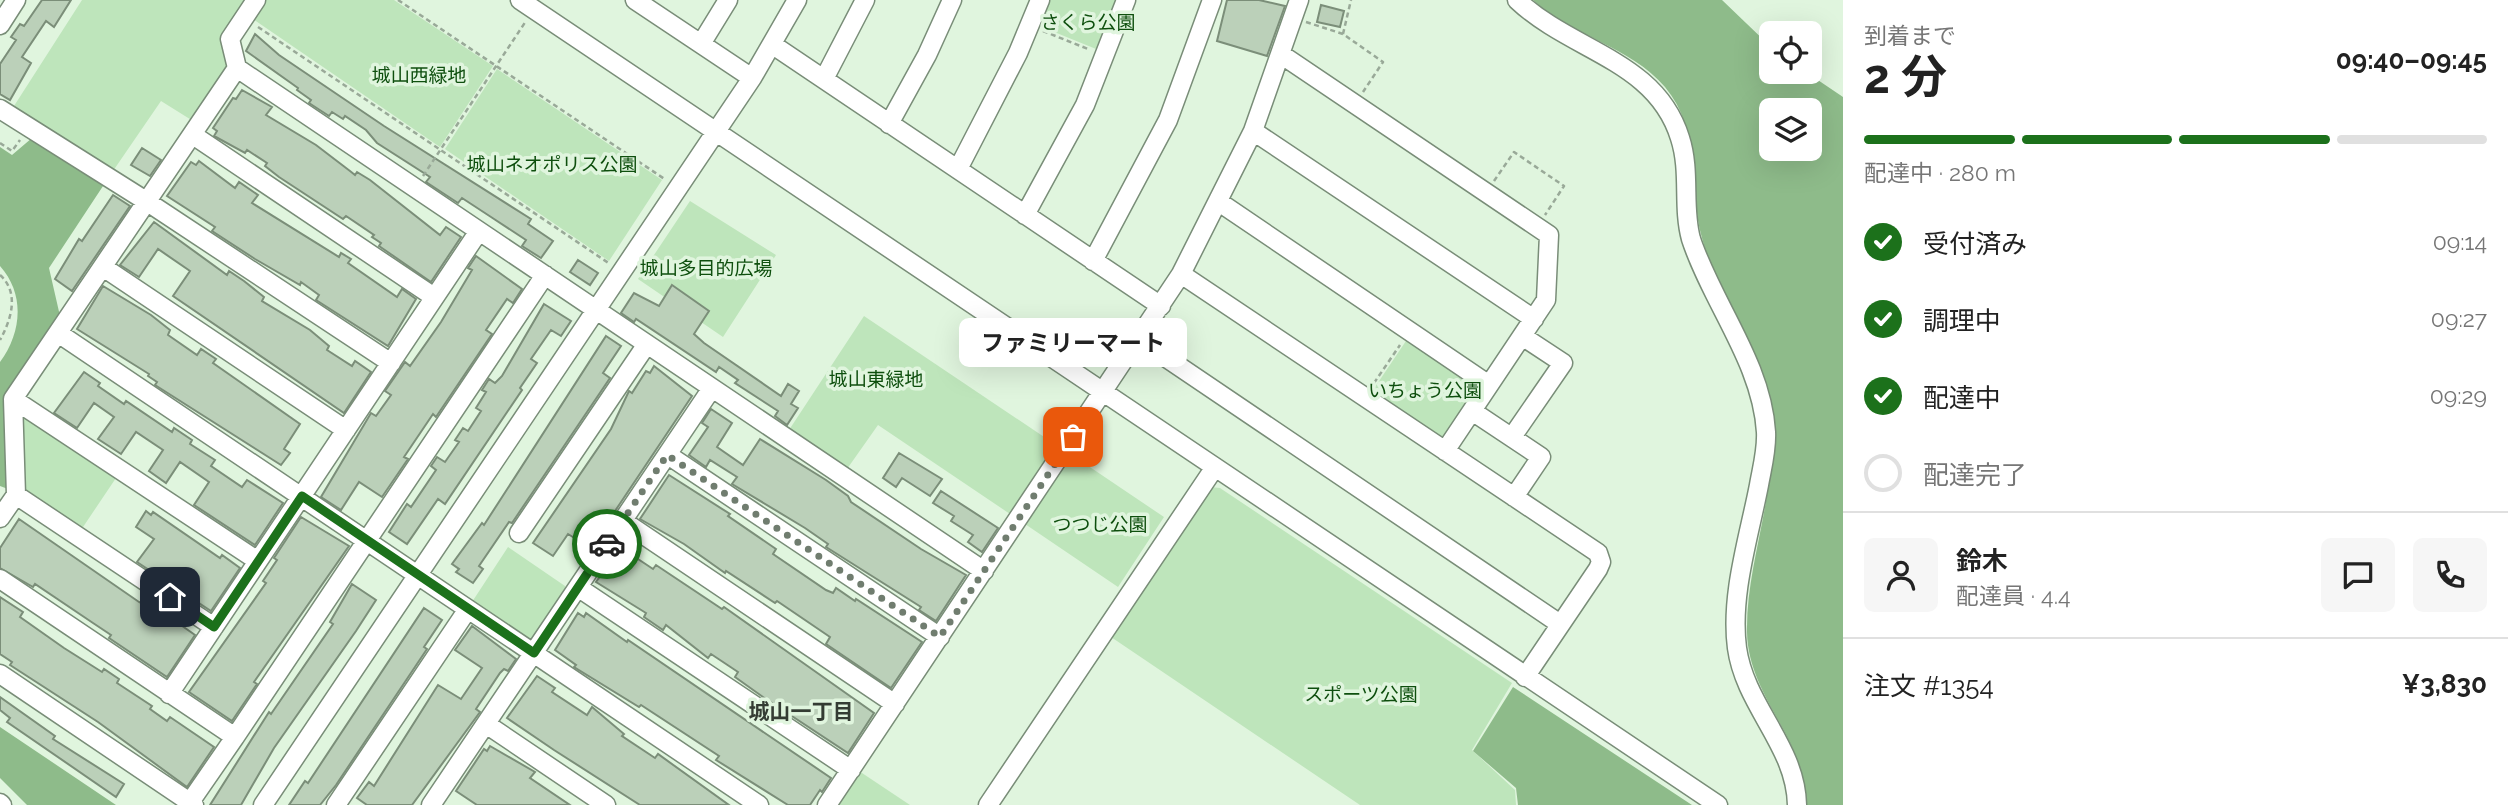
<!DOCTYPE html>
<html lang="ja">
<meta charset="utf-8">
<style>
:root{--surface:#fff;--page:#f6f6f6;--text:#222;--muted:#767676;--line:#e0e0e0;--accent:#1c711b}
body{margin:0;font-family:Raleway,"Noto Sans JP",sans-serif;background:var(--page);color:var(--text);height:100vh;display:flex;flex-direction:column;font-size:26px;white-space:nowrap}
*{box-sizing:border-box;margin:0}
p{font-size:23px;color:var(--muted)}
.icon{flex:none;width:38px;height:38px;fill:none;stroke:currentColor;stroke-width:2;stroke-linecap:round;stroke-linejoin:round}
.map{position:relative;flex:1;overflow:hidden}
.sheet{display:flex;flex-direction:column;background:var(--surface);width:665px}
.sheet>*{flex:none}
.fabs{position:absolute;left:1759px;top:21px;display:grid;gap:14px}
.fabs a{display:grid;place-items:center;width:63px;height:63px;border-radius:10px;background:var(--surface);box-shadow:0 7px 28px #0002;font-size:35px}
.pin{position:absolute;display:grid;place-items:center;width:60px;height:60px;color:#fff;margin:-30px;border-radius:14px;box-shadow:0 4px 10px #0006}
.courier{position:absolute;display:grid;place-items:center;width:70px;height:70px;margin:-35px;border:5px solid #1c711b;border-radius:50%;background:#fff;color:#222;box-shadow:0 2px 9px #0007}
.bubble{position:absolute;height:49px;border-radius:10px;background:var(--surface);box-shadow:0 7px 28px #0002;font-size:23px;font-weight:700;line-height:49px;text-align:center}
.summary em{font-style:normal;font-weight:700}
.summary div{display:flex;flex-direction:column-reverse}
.summary{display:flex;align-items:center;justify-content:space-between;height:119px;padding:0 21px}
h1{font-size:46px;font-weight:700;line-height:52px}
.bar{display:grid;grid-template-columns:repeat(4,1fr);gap:10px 7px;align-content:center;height:84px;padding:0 21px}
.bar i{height:9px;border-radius:5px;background:var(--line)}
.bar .on{background:var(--accent)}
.bar p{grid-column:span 4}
.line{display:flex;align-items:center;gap:18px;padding:0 21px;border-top:2px solid var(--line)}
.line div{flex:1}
.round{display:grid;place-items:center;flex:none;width:74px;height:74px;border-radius:10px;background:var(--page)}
ol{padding:0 21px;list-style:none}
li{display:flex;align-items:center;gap:21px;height:77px}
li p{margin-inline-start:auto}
li .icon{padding:7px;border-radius:50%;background:var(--accent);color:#fff;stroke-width:4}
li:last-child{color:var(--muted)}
li i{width:38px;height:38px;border:4px solid var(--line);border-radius:50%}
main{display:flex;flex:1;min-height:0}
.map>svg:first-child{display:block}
.green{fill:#bee5bb}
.forest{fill:#8ebb8a;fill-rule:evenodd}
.building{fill:#bbd0b9;stroke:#7b8e79;stroke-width:2}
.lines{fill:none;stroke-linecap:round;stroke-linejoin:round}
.minor-casing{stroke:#798d78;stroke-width:21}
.path{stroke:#99a998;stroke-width:2.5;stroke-dasharray:5 3.5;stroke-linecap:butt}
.minor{stroke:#fff;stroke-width:18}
.done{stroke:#707d6f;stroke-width:7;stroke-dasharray:0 12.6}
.route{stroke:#1c711b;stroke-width:9}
.labels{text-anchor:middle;stroke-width:7;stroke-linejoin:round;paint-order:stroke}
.park-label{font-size:19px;fill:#0e4f0e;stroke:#e0f5de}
.neighbourhood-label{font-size:21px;font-weight:bold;fill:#343c33;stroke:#e0f5de}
</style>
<main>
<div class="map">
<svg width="1843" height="805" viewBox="0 0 1843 805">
<rect width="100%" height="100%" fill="#e0f5de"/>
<path class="green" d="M82,0H246L230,65L193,121L161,101L113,171L14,106Z
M265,0H394L493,66L440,147L253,19Z
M1046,0H1120L1101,51L1037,25Z
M497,69L662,180L609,261L445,149Z
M690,201L776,255L723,337L638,279Z
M864,316L1059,447L1013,516L878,425L847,469L789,430Z
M1408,338L1478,388L1442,440L1371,393Z
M27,416L118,475L81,530L23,490L22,419Z
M1072,455L1164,517L1118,587L1025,524Z
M1210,487L1220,488L1512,683L1472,750L1515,790L1516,805H1360L1111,637Z
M508,547L565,586L566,591L533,639H526L472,602Z
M859,771L910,805H836Z"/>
<path class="forest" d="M1533,0H1722L1771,47V72H1806L1843,97V805H1806C1807,740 1748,697 1747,632C1746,574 1768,517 1771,459C1771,446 1766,430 1764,417C1760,397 1759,374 1753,355C1741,314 1712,279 1702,238C1688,187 1702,131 1665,87C1630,46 1571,36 1533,0ZM1771,110H1810V149H1771Z
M32,138L105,183L49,268L60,316L10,391L8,489L0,486V362C22,332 25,294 0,266V147L12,155Z
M1513,687L1692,805H1518L1516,788L1473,751Z
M0,727L116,805H27L0,778Z"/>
<path class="building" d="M42,0H71L54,27L46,21L22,57L31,63L10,100L0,94V64L16,40L11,37L20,24L24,26Z
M1227,0H1259L1285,6L1267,56L1217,41Z
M1321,5L1344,11L1340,27L1317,22Z
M255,34L279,55L384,126L531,219L528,224L553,241L541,258L522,246L526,240L491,217L462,198L458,203L426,182L430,177L377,143L366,130L345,116L343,119L332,112L329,116L309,103L311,100L297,90L298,88L246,51Z
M242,90L272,107L266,115L316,145L350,171L355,175L357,172L370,180L440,235L446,227L461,237L431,282L379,246L381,243L372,237L374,235L346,216L343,219L279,177L265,166L267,163L247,150L245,153L214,136L217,131L213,128L233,98L236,99Z
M142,148L161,160L150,176L131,165Z
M199,161L235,188L239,182L258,195L252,203L339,257L341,253L351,259L348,263L397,297L402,289L416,299L388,346L316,300L319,295L301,282L300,285L255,259L212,231L215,227L167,196L191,162L196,165Z
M113,195L130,206L72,291L55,279L79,239L82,241Z
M154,222L227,275L229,271L244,281L264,297L262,301L310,330L329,346L327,350L352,366L355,361L371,372L344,413L173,296L190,271L158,249L139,277L120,265Z
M476,256L522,289L513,303L507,299L486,330L492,334L436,417L433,414L404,457L408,459L382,497L359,482L341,510L321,497L371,413L376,416L391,395L385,391L405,362L410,366L441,322L472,270L468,268Z
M578,260L598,273L590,285L570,272Z
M672,285L709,311L694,334L704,343L781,396L788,384L799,391L791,404L798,408L787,425L775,416L778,411L735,383L738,380L719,367L716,372L636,319L634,322L621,313L634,293L659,306Z
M103,286L151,315L170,330L168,335L197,355L201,349L216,359L213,363L300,424L284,449L290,453L281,465L155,385L157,382L148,376L149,374L77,329Z
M544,304L571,321L561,336L551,330L531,359L537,363L520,388L522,390L445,504L438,499L407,544L389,532L407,504L411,507L436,470L431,466L437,457L445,462L459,442L455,440L463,428L468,431L481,411L476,408L486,392L482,390L489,379L495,383L502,376Z
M606,336L621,346L603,373L610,378L512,523L509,522L479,566L483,569L473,583L456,572L459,569L452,564L482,523L484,525Z
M654,366L692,396L607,523L605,521L590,544L586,541L584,544L568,534L553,556L533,543L611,429L629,391L632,393L646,371L650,373Z
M84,372L100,383L98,386L124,404L126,401L172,432L174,428L192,440L190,444L215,460L211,466L242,487L247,480L283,503L255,545L194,505L209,482L180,462L166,483L149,471L163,450L136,432L121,454L98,439L114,417L94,403L77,428L54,413Z
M711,409L732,423L717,447L743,465L760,439L826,480L848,496L851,502L921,549L966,575L936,621L919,610L921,607L826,547L828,544L805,528L732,484L737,477L710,460L706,467L689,455L708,427L702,423Z
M899,453L942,479L930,496L902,478L896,487L883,478Z
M669,475L730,514L728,516L776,549L773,554L826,590L833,593L836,588L855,601L856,599L922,642L891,688L826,644L830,637L777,601L775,603L726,571L725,573L684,544L640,519Z
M941,491L998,528L982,552L968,542L973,535L951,521L954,516L933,503Z
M146,511L151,515L153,512L220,558L222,555L240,568L211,611L137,562L154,539L136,527Z
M301,517L349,546L254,682L257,684L232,721L189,692L266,583L263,581L277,560L274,558Z
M19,519L139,602L156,611L158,609L195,635L167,677L109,638L111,635L93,623L35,584L33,587L0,568V548Z
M625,542L639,551L635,557L653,569L656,565L722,609L724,607L874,713L848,753L763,697L735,677L738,672L711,654L708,658L666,625L663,630L644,617L646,613L596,582Z
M352,584L376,600L356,631L274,748L241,805H210L269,712L271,714L333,624L330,622Z
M0,597L23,612L20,617L64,648L102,672L104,669L119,679L117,683L152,706L150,709L167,721L170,717L214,747L187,787L98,722L10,665L12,662L0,654Z
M424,608L442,620L424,647L427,649L336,785L320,805H289L305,781L308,783Z
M578,613L584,617L586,613L627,642L628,640L831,778L822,792L820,790L810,805H788L716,760L719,756L641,705L639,707L574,667L576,665L555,650Z
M472,626L516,659L508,671L504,669L500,673L476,709L480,712L412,805H367L357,798L369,782L374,786L438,685L461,699L482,668L455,650Z
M537,676L555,688L552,692L587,715L592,707L624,734L622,736L655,758L658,754L729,805H640L554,750L507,718Z
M0,697L55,736L53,739L124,784L116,797L7,722L10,718L0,710Z
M490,746L535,772L530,778L570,805H477L456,791L484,749L487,751Z"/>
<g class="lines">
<defs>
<path id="minor" d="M256,0L230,39L237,68L984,571
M520,0L1718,805
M635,0L752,78
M1517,0C1572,52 1656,60 1680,138C1691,172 1682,206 1691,239C1712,303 1762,363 1766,432C1767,450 1762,468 1759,485C1749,537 1730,595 1737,648C1745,706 1796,746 1797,805
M0,25L16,0
M701,44L728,0
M773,45L1161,306
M1282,55L1549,235L1546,300L1445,451
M824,79L865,0
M0,109L146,201L391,363
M889,124L927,55L952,0
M1253,131L1534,319
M193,135L434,297
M958,169L1018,53L1040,0
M1219,202L1489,385
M1025,215L1085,105L1126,0
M1093,261L1168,120L1212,0
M103,267L346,430
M1181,274L1598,553L1601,562L1598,569L1525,677
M58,333L759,805
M1140,340L1560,624
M13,399L258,561
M1472,411L1541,457L1514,497
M1512,437L1563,363L1522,336
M668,455L940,637
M16,495L214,627
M0,518L16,495L13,399L237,68
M623,521L895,704
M519,533L647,344
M0,579L235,737L188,805
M579,588L851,770
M0,674L194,805
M169,694L479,231
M486,724L606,805
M235,737L545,275
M0,803L2,805
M263,805L752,78L797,0
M336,805L468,609
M431,805L712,388
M827,805L1181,274L1253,131L1299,0
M988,805L1215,467"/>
</defs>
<use href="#minor" class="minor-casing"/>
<path class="path" d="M398,0L666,180
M1306,22L1343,34L1383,62L1363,92
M258,27L610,264
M1043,31L1088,49
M1343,34L1351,0
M0,143L12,151L20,140
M423,176L526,21
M1494,181L1514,152L1564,186L1545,215
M0,275C20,293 11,320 0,340
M1374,383L1400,345"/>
<use href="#minor" class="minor"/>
</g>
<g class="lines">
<path class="done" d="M607,544L667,455L940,637L1073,437"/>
<path class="route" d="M170,597L214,627L302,496L534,653L607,544"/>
</g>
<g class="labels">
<g class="park-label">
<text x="1088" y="29">さくら公園</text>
<text x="419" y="82">城山西緑地</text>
<text x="552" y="171">城山ネオポリス公園</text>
<text x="706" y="275">城山多目的広場</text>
<text x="876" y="386">城山東緑地</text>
<text x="1425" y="397">いちょう公園</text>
<text x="1100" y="531">つつじ公園</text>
<text x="1361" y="701">スポーツ公園</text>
</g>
<g class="neighbourhood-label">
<text x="801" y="719">城山一丁目</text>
</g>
</g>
</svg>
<div class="fabs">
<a><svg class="icon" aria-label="locate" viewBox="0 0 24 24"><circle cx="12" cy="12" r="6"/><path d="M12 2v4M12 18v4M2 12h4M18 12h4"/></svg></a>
<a><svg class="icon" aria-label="layers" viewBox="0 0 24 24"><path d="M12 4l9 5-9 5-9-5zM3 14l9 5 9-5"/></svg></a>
</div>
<div class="pin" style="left:1073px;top:437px;background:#ea580c"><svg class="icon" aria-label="bag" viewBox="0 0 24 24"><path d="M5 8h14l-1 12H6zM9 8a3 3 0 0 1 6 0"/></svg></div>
<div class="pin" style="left:170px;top:597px;background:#1f2937"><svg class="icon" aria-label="home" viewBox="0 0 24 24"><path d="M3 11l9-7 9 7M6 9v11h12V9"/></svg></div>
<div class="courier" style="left:607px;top:544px"><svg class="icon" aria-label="car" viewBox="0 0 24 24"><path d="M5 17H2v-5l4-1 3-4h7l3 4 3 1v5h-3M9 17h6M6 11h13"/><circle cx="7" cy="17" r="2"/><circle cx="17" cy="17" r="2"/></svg></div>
<div class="bubble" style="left:959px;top:318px;width:228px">ファミリーマート</div>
</div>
<section class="sheet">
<div class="summary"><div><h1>2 分</h1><p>到着まで</p></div><em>09:40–09:45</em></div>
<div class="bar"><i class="on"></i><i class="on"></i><i class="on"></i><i></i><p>配達中 · 280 m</p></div>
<ol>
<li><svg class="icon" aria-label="check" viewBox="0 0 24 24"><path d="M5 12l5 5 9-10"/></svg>受付済み<p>09:14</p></li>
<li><svg class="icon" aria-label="check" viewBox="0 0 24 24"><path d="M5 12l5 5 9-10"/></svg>調理中<p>09:27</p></li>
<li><svg class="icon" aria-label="check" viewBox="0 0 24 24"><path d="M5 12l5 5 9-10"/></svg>配達中<p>09:29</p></li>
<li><i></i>配達完了</li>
</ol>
<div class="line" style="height:126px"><a class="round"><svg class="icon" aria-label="person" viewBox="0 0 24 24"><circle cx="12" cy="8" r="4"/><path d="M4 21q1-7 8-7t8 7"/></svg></a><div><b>鈴木</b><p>配達員 · 4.4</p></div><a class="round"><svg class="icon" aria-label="chat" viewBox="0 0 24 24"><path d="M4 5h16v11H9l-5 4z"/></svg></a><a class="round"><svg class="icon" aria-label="phone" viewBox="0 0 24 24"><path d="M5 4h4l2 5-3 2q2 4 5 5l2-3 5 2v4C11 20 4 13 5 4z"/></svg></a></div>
<div class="line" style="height:91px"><div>注文 #1354</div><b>¥3,830</b></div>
</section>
</main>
